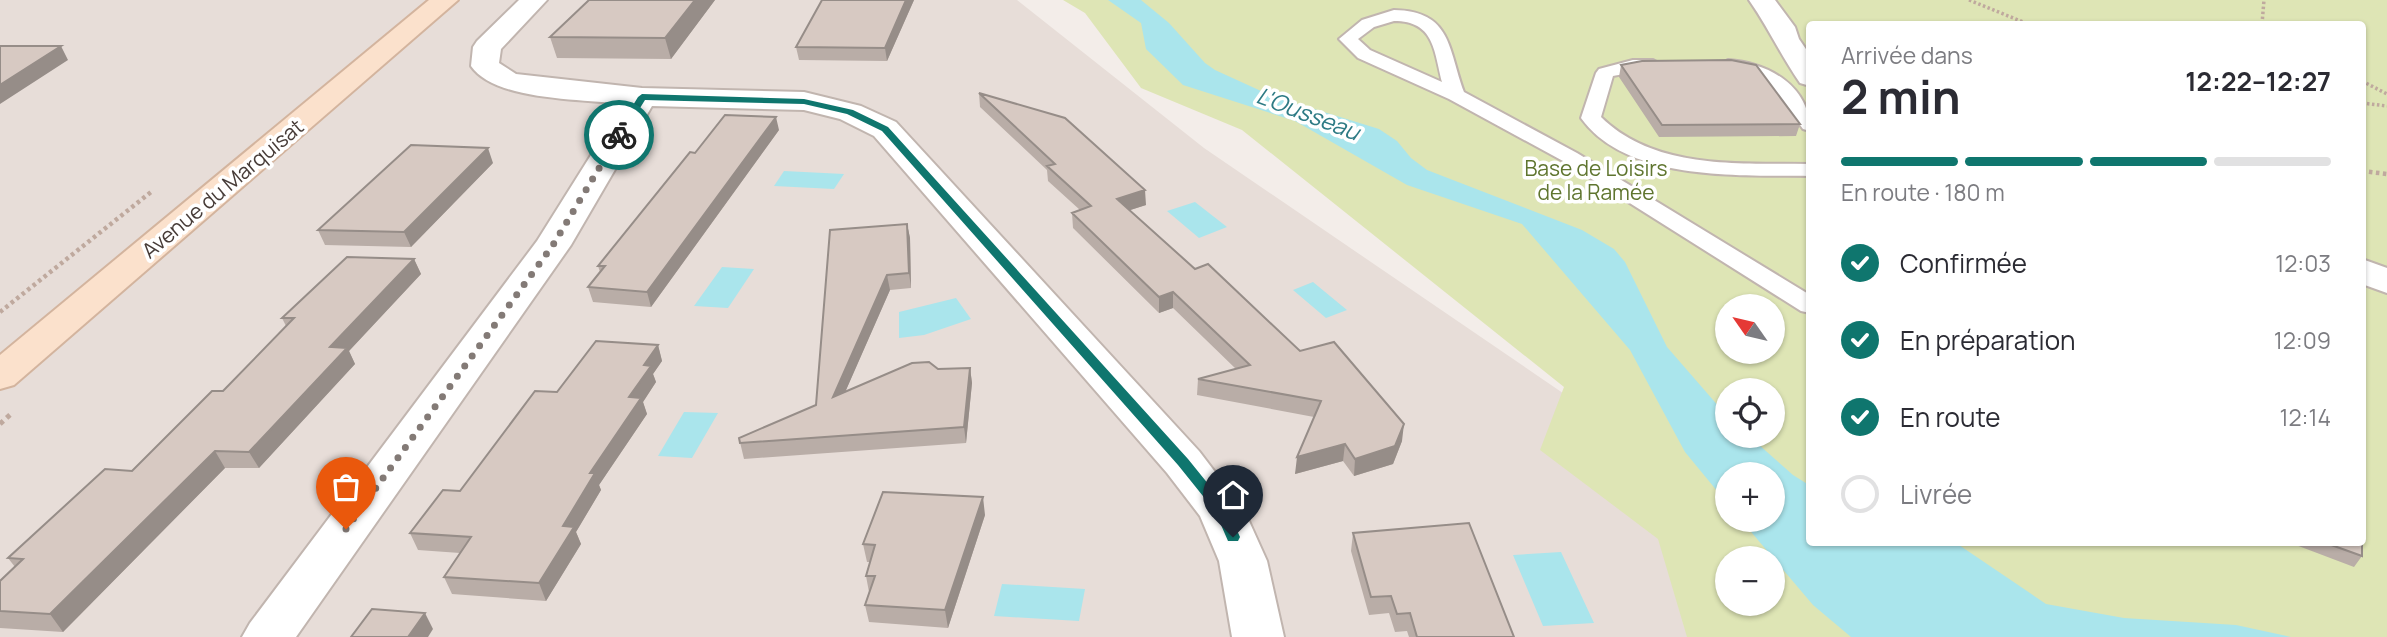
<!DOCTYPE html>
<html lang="fr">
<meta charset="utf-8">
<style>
:root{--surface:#fff;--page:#f7f7f7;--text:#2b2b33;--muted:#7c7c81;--line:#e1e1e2;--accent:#0f766e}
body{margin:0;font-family:Manrope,sans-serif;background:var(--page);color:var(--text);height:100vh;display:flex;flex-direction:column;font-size:26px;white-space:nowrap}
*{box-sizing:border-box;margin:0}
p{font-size:23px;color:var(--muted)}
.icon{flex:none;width:38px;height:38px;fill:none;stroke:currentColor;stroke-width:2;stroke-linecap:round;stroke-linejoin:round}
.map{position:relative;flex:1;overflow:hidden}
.side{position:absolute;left:1806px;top:21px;width:560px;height:525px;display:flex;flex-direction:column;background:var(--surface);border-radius:7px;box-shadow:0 2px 5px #0004}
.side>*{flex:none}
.needle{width:46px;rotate:304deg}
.controls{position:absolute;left:1715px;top:294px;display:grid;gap:14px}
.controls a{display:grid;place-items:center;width:70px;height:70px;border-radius:50%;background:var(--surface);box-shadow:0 2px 5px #0004;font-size:35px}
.pin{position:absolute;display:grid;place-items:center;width:60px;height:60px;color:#fff;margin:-72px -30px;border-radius:50% 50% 50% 0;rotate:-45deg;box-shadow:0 0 7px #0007}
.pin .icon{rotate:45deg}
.courier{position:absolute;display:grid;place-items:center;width:70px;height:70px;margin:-35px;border:5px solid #0f766e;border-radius:50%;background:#fff;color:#222;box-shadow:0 2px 9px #0007}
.summary em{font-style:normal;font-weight:700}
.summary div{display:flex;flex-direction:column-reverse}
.summary{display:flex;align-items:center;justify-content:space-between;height:119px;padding:0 35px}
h1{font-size:46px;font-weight:700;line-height:52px}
.bar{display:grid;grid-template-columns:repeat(4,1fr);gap:10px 7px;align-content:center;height:84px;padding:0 35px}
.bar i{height:9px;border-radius:5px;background:var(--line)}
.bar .on{background:var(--accent)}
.bar p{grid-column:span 4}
ol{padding:0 35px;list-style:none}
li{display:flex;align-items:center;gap:21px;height:77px}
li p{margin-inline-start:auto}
li .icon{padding:7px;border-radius:50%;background:var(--accent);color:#fff;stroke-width:4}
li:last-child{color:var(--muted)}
li i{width:38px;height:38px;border:4px solid var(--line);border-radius:50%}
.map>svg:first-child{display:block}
.residential{fill:#e7ddd8}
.green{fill:#dee5b5;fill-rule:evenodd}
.water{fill:#aae5ec}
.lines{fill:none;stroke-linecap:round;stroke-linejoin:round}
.service-casing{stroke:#c1b5af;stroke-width:4}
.minor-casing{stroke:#c1b5af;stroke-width:4}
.secondary-casing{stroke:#d3b49e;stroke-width:4}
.path-far2{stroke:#bfa99e;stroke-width:3.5;stroke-dasharray:2.5 2.5;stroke-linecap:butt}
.path-far1{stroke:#bfa99e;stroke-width:4.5;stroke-dasharray:3.5 3.5;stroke-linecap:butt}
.path{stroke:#bfa99e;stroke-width:5;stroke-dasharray:4.5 4.5;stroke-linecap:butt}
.service{fill:#fff;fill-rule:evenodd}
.minor{fill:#fff;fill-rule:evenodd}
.secondary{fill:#fbe1cc;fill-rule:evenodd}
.wall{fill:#b9ada7}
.shaded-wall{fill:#968d88}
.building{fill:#d7c9c2;stroke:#968d88;stroke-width:2}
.route{fill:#0f766e}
.done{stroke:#837a76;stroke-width:7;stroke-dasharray:0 12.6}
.labels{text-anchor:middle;stroke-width:7;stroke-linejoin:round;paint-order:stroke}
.park-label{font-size:21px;fill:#5f752f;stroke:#fff}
.street-label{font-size:21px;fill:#473c38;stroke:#fff}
.water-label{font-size:23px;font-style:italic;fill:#2e7b85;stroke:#fff}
</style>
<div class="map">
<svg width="2387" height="637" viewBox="0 0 2387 637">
<rect width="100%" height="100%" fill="#f3ede9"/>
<path class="residential" d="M0,0H1017L1204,148L1617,430L1727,604L1759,637H0Z"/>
<path class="green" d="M1063,0H2387V637H1687L1658,539L1540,450L1564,387L1242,130L1141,88L1085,13ZM1810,24H2362V542H1810ZM1727,306H1773V352H1727ZM1727,390H1773V436H1727ZM1727,474H1773V520H1727ZM1727,558H1773V604H1727Z"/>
<path class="water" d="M1108,0H1141L1169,23L1205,63L1215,70L1272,96L1379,129L1397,141L1411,158L1427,170L1582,230L1614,249L1625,262L1667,347L1727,416V436H1749L1793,475L1809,485L1810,542L1956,543L2046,604L2124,618L2236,625L2291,637H1851L1813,605L1741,520H1773V474H1727V503L1685,452L1630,350L1522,224L1407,185L1295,121L1183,85L1146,49L1141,23Z
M784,171L844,174L834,189L774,186Z
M1195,202L1227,227L1199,238L1167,211Z
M722,267L754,269L728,308L694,306Z
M1313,282L1347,310L1326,318L1293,290Z
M956,298L971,319L924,335L899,338V312Z
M684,412L718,413L692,458L658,456Z
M1561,552L1594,623L1543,626L1513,555Z
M1002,584L1085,589L1079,621L994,616Z"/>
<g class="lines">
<defs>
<path id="service" d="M1394,10C1452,11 1448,49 1464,92L1577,153L1810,295V313L1801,311L1563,161L1449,99L1358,58L1339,39L1362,20ZM1394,21C1434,21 1434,50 1442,82L1370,50L1358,39L1374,27Z
M1633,60H1653L1662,65C1655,71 1626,73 1613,76L1601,117C1655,170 1739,163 1810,164V176C1740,175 1627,182 1581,118L1596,73L1599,69Z
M1728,60C1769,63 1810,86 1810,131L1803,129C1788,109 1774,82 1749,73C1741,70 1731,71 1722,69L1719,65Z"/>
<path id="minor" d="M519,0H547L501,49L499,63L516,74L642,88L804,92L861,106L896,122L1199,451L1244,510L1267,561L1284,637H1232L1219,561L1200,516L1167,473L874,136L840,119L804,110L652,106L571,245L296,637H242L250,623L537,241L623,104C583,99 495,101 471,66L473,47L477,41Z
M1749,0H1775L1795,27L1799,39L1810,55V86L1800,83C1781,56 1768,27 1749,0Z
M2362,259L2387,268V293L2362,284Z"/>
<path id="secondary" d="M429,0H458L14,385L0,389V355Z"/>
</defs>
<use href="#service" class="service-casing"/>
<use href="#minor" class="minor-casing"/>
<use href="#secondary" class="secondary-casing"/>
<path class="path-far2" d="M1969,0L2028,24
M2262,24L2264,0
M2362,81L2387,94
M2362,103L2387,106"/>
<path class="path-far1" d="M2362,171L2387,174
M0,312L151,192"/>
<path class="path" d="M0,424L12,413"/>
<use href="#service" class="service"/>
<use href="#minor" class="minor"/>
<use href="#secondary" class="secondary"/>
</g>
<path class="wall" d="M589,0H715L671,59L557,58L550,37Z
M822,0H914L887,61L799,60L796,47Z
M1621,65L1800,124L1796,136L1659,137L1619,77Z
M979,93L1146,205L1130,210L1195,269L1300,351L1402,441L1393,464L1354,476L1343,461L1295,474L1314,417L1197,395L1198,379L1236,369L1173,308L1159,313L1073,228L1072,213L1080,210L1048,181L1047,170L980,107Z
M779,130L651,307L593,302L588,287L600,272L598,266L695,153Z
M493,163L411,247L325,245L318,230Z
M907,224L910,238L911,288L890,290L845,392L938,369L970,368L972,383L966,443L744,459L739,438L816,405Z
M414,259L421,274L349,351L355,364L259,468H225L63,632L0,628V581L15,567L8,558L132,471L223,391L286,326L282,318Z
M658,345L662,361L653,374L656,382L643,402L647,414L599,485L601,490L576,532L581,544L546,601L452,594L444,577L460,553L418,550L410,533L460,491L557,392Z
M985,515L948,628L869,622L865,605L869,592L866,576L870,562H867L863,544Z
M1353,533L1514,637H1409L1407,631L1395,632L1389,613L1369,615L1351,551Z
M2288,542H2362V556L2354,567Z"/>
<path class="shaded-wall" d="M695,0H715L671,59L665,38Z
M906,0H914L887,61L885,48Z
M61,46L68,60L0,104V85Z
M776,117L779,130L651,307L647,292Z
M488,148L493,163L411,247L404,232Z
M1145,190L1146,205L1118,214L1117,199Z
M907,224L910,238L911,288L909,273Z
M414,259L421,274L349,351L355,364L259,468L249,452L330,347Z
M887,275L890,290L836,413L833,397Z
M1173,292V308L1159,313V297Z
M658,345L662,361L653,374L656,382L643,402L647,414L599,485L601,490L576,532L581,544L546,601L539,583L563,526L629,397L644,365Z
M970,368L972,383L966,443L964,427Z
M1404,424L1402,441L1393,464L1354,476L1355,459Z
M1345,444L1343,461L1295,474L1297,457Z
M215,451L225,468L63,632L50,614Z
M983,497L985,515L948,628L945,610Z
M425,613L433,629L428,637H408Z"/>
<path class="building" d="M589,0H695L665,38L550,37Z
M822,0H906L885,48L796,47Z
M0,46H61L0,85Z
M1731,60L1756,65L1800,124L1662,125L1621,65L1642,61Z
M979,93L1065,118L1145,190L1117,199L1195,269L1208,264L1300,351L1334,342L1404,424L1395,446L1355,459L1345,444L1297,457L1321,401L1198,379L1250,365L1173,292L1159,297L1072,213L1091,206L1047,166L1055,164Z
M725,115L776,117L647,292L588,287L605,266H598L690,152L695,153Z
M411,145L488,148L404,232L318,230Z
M907,224L909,273L887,275L833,397L912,363L929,362L938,369L970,368L964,427L740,443L739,438L816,405L830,230Z
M347,257L414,259L330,347L347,348L249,452L215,451L50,614L0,611V581L23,559L8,558L105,469L132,471L212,391H223L294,318H282Z
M596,341L658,345L644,365L651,366L629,397L641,398L590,473H595L563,526L574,527L539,583L444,577L471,537L410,533L443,490L460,491L535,391L557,392Z
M883,492L983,497L945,610L865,605L875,576H866L875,545L863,544Z
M2362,514L2364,515L2362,541Z
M1469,523L1514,637H1417L1410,613L1397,614L1391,596L1371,597L1353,533Z
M2323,542H2362V556Z
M372,609L425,613L408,637H351Z"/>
<path class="route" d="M642,94L804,99L853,110L888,127L1188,459L1226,506L1240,537L1238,541H1228L1215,511L1178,465L882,131L847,114L804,104L645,100L622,137H616L615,135L638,97Z"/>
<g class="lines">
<path class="done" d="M346,529L553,245L619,135"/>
</g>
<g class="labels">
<g class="park-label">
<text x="1596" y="176">Base de Loisirs<tspan x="1596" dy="24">de la Ramée</tspan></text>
</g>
<g class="street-label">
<text transform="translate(223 189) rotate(-40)" y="7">Avenue du Marquisat</text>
</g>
<g class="water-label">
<text transform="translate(1308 114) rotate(21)" y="8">L'Ousseau</text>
</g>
</g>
</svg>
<div class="controls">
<a><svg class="needle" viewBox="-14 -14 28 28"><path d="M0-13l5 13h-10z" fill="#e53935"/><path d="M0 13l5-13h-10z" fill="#7c7c81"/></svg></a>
<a><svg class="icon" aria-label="locate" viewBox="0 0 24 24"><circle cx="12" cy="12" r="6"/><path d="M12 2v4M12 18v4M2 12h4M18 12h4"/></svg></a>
<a>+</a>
<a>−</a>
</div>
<div class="pin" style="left:346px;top:529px;background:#ea580c"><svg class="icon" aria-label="bag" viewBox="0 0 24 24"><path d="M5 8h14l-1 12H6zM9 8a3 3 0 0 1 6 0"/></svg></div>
<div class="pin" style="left:1233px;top:537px;background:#1f2937"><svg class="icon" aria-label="home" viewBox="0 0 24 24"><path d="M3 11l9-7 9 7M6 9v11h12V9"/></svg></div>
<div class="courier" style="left:619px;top:135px"><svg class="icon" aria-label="bike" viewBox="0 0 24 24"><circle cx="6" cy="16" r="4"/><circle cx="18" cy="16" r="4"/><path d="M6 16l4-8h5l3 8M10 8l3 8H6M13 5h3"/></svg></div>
<section class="side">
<div class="summary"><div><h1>2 min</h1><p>Arrivée dans</p></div><em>12:22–12:27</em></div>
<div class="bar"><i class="on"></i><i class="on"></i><i class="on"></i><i></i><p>En route · 180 m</p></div>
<ol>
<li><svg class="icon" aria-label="check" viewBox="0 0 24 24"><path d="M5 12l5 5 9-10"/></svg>Confirmée<p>12:03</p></li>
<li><svg class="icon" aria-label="check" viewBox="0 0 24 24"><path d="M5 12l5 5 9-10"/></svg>En préparation<p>12:09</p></li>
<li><svg class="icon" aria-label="check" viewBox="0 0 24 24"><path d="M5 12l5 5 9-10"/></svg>En route<p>12:14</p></li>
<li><i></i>Livrée</li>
</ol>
</section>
</div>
